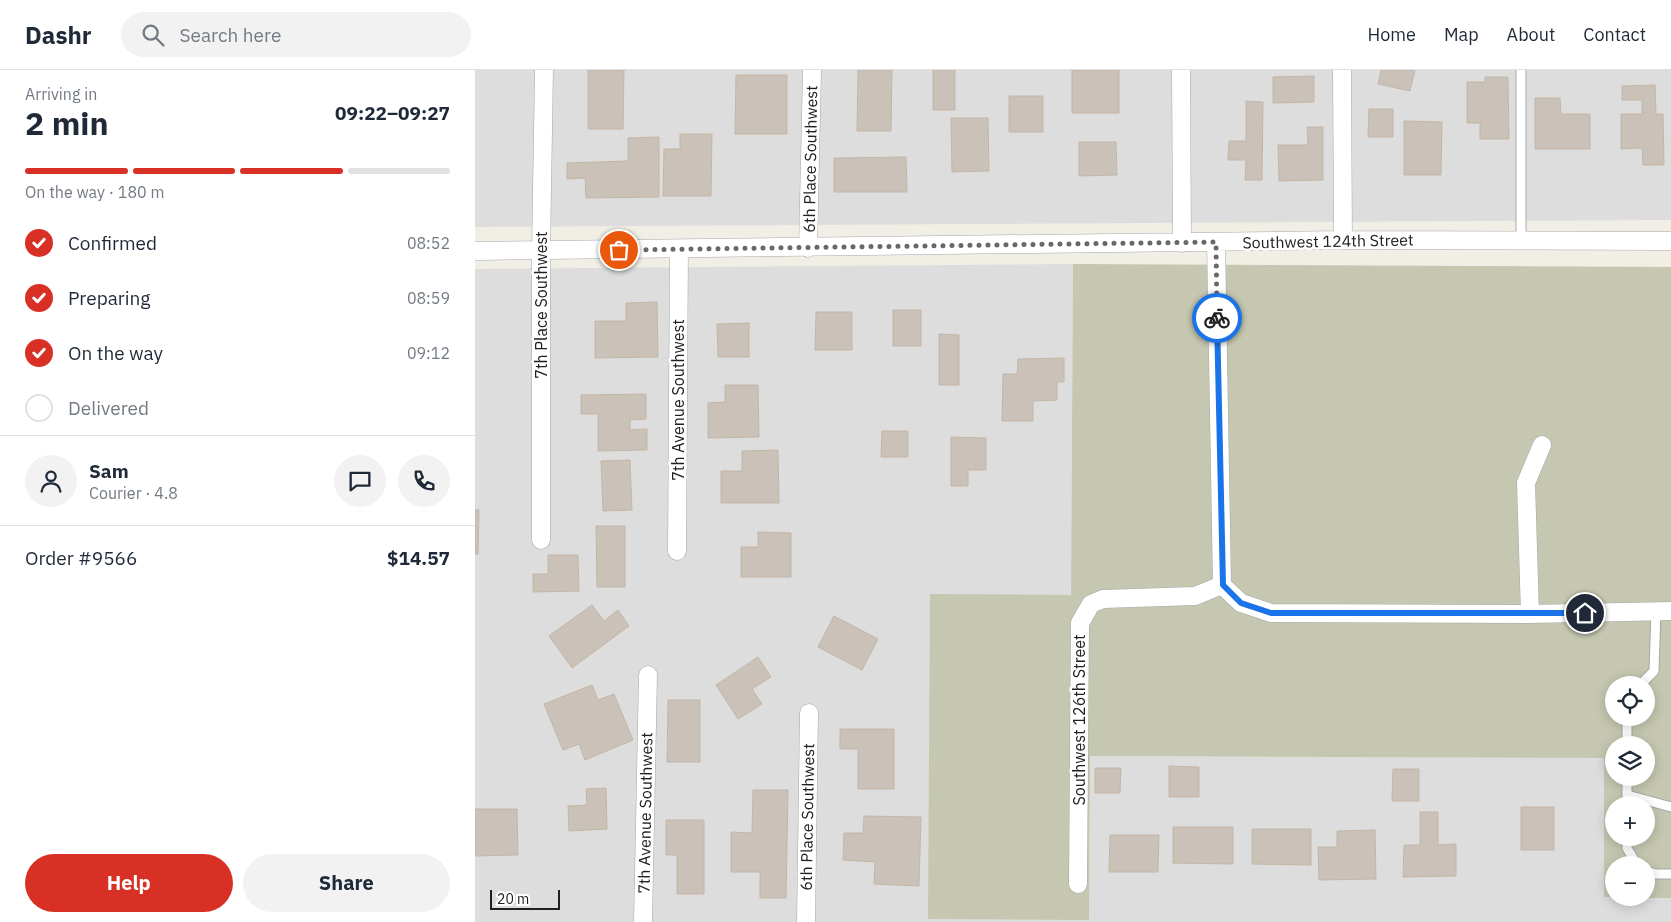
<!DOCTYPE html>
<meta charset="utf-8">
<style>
:root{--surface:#fff;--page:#f2f2f3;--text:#1f2937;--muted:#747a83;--line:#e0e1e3;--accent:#d93025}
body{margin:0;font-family:"IBM Plex Sans",sans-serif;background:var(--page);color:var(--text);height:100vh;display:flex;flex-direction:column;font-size:19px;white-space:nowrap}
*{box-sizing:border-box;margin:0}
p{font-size:16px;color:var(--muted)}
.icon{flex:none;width:28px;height:28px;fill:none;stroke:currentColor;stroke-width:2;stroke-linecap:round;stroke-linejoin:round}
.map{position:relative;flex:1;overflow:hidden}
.panel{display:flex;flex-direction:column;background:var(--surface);width:475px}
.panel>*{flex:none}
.buttons{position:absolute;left:1130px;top:606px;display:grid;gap:10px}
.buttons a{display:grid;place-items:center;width:50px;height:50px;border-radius:50%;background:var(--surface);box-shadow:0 2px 12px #0003;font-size:25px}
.scale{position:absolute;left:15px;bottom:12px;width:70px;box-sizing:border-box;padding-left:5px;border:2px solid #202020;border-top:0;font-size:14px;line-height:18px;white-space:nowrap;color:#202020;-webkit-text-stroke:4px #fff;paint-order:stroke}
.pin{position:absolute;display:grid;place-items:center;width:42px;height:42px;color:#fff;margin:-21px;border:2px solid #fff;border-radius:50%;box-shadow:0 1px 5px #0007}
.courier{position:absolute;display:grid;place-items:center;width:50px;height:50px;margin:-25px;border:4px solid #1a73e8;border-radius:50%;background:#fff;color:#222;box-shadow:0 1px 6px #0007}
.headline em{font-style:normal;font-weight:800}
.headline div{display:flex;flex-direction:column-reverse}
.headline{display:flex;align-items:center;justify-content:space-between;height:85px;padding:0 25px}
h1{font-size:32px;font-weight:800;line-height:38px}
.bar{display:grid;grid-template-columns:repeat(4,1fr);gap:8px 5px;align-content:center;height:60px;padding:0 25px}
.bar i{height:6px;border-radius:4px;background:var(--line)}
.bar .current{background:var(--accent)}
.bar p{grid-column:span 4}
.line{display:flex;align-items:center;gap:12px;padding:0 25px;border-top:1px solid var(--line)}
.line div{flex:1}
.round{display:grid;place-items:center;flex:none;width:52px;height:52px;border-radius:26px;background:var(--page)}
ol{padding:0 25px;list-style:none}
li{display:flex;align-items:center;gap:15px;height:55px}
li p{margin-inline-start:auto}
li .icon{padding:5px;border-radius:50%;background:var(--accent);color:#fff;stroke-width:4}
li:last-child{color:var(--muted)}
li i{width:28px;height:28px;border:2px solid var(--line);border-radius:50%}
.action{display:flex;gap:10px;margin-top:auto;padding:10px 25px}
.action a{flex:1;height:58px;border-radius:30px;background:var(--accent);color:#fff;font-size:20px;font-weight:800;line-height:58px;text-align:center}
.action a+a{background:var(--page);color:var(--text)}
header{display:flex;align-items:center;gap:30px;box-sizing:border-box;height:70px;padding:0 25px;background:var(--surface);border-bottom:1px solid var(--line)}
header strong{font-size:24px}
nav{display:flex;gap:28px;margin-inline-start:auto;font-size:18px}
.search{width:350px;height:45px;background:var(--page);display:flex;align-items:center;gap:12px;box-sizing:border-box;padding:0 18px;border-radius:28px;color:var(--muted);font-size:19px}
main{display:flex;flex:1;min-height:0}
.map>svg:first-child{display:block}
.residential{fill:#dedddd}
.construction{fill:#c5c7b0;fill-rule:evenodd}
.building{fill:#cac1b8;stroke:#c4b6a6}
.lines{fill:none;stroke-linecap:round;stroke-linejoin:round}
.service-casing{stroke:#a7a7a7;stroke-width:11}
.minor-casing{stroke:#a7a7a7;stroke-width:19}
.service{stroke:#fff;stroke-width:9}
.minor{stroke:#fff;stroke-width:18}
.done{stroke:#696865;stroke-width:5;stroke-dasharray:0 9}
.route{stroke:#1a73e8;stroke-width:6}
.labels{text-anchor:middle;stroke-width:5;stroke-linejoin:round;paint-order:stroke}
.street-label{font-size:16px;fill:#202020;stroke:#fff}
</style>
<header>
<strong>Dashr</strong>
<div class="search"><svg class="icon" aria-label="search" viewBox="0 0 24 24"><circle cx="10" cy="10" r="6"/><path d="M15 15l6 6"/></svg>Search here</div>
<nav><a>Home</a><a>Map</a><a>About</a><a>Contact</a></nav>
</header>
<main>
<section class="panel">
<div class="headline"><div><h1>2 min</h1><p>Arriving in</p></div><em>09:22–09:27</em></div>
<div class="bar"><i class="current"></i><i class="current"></i><i class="current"></i><i></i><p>On the way · 180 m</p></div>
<ol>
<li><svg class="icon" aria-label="check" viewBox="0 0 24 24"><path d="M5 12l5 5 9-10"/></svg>Confirmed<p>08:52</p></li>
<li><svg class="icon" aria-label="check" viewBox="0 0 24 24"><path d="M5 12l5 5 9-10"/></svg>Preparing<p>08:59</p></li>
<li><svg class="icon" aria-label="check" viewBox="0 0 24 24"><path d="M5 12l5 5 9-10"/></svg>On the way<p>09:12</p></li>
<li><i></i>Delivered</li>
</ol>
<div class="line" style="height:90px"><a class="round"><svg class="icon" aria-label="person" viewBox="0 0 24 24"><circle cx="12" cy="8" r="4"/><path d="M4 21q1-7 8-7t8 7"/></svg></a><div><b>Sam</b><p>Courier · 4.8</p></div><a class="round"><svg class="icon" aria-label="chat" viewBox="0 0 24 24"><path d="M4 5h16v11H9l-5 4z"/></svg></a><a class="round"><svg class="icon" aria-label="phone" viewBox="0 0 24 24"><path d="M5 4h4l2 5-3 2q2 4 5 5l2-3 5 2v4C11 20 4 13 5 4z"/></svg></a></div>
<div class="line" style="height:65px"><div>Order #9566</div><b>$14.57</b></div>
<div class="action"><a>Help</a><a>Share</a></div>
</section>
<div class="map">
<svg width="1196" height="852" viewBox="0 0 1196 852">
<rect width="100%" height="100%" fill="#f1eee6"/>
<path class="residential" d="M0,0H1196V150L0,157Z
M598,194L596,525L614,850L615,686L1130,688L1129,827L1196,828V852H0V199Z"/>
<path class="construction" d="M598,194L1196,197V828H1170L1171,795H1139V827H1129V688L615,686L614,850L453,849L455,524L596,525ZM1139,615H1171V648H1139ZM1139,675H1171V708H1139ZM1139,735H1171V768H1139Z"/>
<path class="building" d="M113,0H149L148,59H113Z
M383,0H417L416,61H382Z
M458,0H480V40H458Z
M597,0H644V43H597Z
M906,0H940L935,21L903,14Z
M261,5H312V64H260Z
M839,6V32L798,33V7Z
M1010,7H1033L1034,69H1005V53H992V12H1010Z
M1180,15L1181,44H1188L1189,95H1168L1167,78L1146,79V44H1167V30H1147V16Z
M534,26H568V62H534Z
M1060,28H1085L1086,44H1115V79H1060Z
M771,31L788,32L787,110H770L771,90H753L754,71H771Z
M894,39H918V67H893Z
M476,48H513L514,101L477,102Z
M929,51L967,52L966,105H929Z
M832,57H848V110L804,111L803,75H833Z
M205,64H237L236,126H188L189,79H205Z
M184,67V127L111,128L110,108L92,109V93L153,91V68Z
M604,72H641L642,105L604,106Z
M431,87L432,122H359V88Z
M182,232L183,287L120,288V251H151V233Z
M418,240H446V276H418Z
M341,242H377V280H340Z
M274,253V287H243L242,254Z
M464,264L484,265V315H464Z
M589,288V312H582V330L558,331V351H527L528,304H542L543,289Z
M250,315H283L284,367L233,368V333L250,332Z
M171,324V349L155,350V360L172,359V380L123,381V344H106V325Z
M407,361H433V387H406Z
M476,367L511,368V400H493V416H476Z
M303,380L304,433H246V401H267V381Z
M155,390L157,440L128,441L126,391Z
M0,440H4L3,484H0Z
M121,456H150V517H122Z
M283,462L316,463V507H266V477H283Z
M73,485H103L104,521L58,522V504H73Z
M117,535L129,551L143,540L154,556L97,598L74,566Z
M359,546L403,569L387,600L343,577Z
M283,587L296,607L277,619L287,634L263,649L241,615Z
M117,615L123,630L139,624L158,670L110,690L104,674L88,680L69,634Z
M193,630H225V692H192Z
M365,659H419V719H383V679H365Z
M694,696L724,697V727H694Z
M620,698H646L645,723H620Z
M918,699H944V731H917Z
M131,718L132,759L94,761L93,736L112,735L111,719Z
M278,720H313L311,828H285V802H256V762L277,763Z
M1046,737H1079V780H1046Z
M0,739H42L43,785L0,786Z
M945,742H963V775L981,774V806L928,807L929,775H945Z
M389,746L446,747L444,816L399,814L400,792L368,790L369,763H388Z
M191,750H229V824H202V785H191Z
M698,757H758V794L698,793Z
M777,759H836V795L777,794Z
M900,760L901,809L844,810L843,777H862V761Z
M635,765H684L683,802H634Z"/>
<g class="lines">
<defs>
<path id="service" d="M1046,0V170
M1165,615L1179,601L1181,541
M1152,675V648
M1152,708V735
M1152,725L1196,737
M1152,768V778L1162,795
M1171,801L1181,804H1196"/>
<path id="minor" d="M706,0L707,173
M867,0L868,170
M741,172L747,515
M333,178L337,0
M0,181L868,170L1196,171
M66,470V181L69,0
M202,481L204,179
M747,515L766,533L796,543L1055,544L1196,541
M1055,544L1051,413L1067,375
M603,814L605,553L616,534L628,529L720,526L747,515
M168,852L173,605
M331,852L334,643"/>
</defs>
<use href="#service" class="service-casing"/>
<use href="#minor" class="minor-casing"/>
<use href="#service" class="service"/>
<use href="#minor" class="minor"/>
</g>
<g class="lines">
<path class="done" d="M144,180L741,172L742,248"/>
<path class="route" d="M742,248L748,515L766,533L796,543H1110"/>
</g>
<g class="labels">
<g class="street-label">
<text transform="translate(335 89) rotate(-89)" y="6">6th Place Southwest</text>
<text transform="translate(853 171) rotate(-1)" y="6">Southwest 124th Street</text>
<text transform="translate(66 235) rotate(-90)" y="6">7th Place Southwest</text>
<text transform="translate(203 330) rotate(-90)" y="6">7th Avenue Southwest</text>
<text transform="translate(604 650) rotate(-90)" y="6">Southwest 126th Street</text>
<text transform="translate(170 743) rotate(-89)" y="6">7th Avenue Southwest</text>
<text transform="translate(332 747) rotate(-89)" y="6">6th Place Southwest</text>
</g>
</g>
</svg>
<div class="buttons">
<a><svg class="icon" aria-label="locate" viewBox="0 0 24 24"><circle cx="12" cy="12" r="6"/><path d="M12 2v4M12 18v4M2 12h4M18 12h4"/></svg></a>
<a><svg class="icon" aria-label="layers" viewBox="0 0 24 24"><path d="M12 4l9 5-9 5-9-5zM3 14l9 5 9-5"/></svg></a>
<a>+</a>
<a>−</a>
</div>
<div class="scale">20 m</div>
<div class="pin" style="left:144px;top:180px;background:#ea580c"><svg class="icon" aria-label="bag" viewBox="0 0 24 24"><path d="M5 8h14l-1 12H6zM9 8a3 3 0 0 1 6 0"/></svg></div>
<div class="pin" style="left:1110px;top:543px;background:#1f2937"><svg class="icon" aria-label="home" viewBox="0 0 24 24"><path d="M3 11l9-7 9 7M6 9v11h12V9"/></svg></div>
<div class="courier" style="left:742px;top:248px"><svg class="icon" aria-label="bike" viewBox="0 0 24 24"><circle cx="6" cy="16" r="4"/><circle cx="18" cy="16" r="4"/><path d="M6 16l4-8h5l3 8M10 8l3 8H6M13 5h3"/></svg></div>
</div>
</main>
